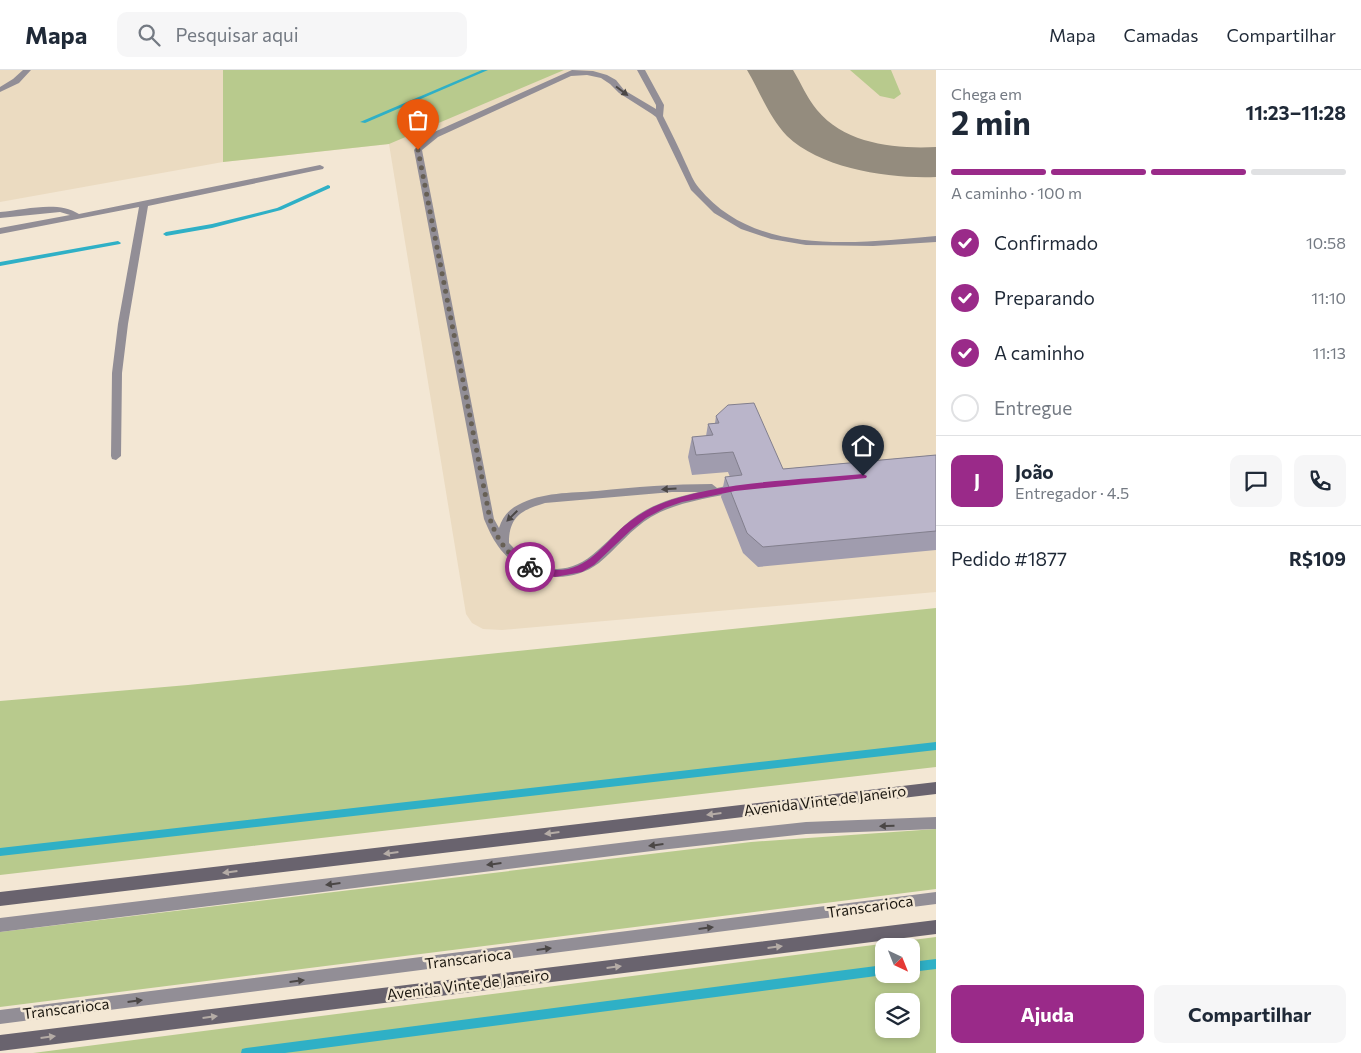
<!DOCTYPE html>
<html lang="pt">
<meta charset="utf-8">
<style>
:root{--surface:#fff;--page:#f6f6f7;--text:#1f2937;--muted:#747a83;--line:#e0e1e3;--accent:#9a2a89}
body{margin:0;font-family:Commissioner,sans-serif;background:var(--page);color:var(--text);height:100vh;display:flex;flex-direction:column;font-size:19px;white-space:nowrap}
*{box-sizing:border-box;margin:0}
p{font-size:16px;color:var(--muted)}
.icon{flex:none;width:28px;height:28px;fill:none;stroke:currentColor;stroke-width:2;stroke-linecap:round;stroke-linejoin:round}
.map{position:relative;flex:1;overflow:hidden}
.details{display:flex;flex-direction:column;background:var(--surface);width:425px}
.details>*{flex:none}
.needle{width:32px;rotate:137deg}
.tools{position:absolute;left:875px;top:868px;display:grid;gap:10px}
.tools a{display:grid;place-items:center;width:45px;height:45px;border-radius:10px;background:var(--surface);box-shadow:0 2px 8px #0003;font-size:25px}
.pin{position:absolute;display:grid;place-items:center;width:42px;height:42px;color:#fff;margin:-51px -21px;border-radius:50% 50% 50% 0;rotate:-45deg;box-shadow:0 0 5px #0007}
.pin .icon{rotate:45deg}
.courier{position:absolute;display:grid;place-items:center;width:50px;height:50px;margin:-25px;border:4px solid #9a2a89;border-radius:50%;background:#fff;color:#222;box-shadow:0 1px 6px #0007}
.summary em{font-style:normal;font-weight:700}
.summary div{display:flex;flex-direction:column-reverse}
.summary{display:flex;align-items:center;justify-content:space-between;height:85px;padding:0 15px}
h1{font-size:32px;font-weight:700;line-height:38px}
.bar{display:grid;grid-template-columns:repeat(4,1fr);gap:8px 5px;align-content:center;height:60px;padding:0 15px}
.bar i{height:6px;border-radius:4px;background:var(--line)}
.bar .active{background:var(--accent)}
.bar p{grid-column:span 4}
.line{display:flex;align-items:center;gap:12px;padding:0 15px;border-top:1px solid var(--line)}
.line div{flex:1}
.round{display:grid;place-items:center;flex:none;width:52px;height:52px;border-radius:10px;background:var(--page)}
ol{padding:0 15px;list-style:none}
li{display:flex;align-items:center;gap:15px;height:55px}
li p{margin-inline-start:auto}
li .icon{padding:5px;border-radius:50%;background:var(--accent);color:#fff;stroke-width:4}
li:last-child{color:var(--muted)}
li i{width:28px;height:28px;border:2px solid var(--line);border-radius:50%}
.cta{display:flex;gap:10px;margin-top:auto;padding:10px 15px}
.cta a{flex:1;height:58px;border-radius:10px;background:var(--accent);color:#fff;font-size:20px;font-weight:700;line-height:58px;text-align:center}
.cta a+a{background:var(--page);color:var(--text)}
header{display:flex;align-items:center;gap:30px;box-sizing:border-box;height:70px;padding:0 25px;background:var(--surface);border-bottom:1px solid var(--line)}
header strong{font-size:24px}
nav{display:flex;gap:28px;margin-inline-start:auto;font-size:18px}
.search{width:350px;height:45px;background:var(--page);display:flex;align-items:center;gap:12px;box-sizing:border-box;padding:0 18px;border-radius:10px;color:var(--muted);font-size:19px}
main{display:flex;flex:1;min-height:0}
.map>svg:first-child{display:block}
.built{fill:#ebdbc1}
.green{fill:#b8ca8d;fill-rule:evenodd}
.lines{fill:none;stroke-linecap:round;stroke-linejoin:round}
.stream{fill:#2fb0c6;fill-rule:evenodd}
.taxiway{fill:#948c7e;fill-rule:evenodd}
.lane{fill:#928e96;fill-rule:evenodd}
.secondary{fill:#69636e;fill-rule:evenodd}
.wall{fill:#a09cae}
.building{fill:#bab5ca;stroke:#827f8d}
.oneway{fill:#4b4746}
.oneway2{fill:#b5aca6}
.route{fill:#9a2a89}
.done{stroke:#676055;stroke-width:5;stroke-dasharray:0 9}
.labels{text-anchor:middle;stroke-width:5;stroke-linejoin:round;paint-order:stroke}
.near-street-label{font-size:15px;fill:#1b1710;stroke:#f3e7d4}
</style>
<header>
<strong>Mapa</strong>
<div class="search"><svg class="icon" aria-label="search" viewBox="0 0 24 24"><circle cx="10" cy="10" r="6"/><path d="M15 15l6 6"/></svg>Pesquisar aqui</div>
<nav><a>Mapa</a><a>Camadas</a><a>Compartilhar</a></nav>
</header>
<main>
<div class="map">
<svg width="936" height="983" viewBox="0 0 936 983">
<rect width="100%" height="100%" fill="#f3e7d4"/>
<path class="built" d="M0,0H936V522L502,560L483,559L472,553L466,544L389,74L223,92L0,132Z"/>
<path class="green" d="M223,0H564L389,74L223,92Z
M850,0H891L901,24L894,29L880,26Z
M936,538V697L0,805V631L188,615Z
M936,759V819L0,937V862L751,772Z
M936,867V983H33ZM884,876H911V904H884ZM884,931H911V959H884Z"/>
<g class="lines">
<path class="stream" d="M482,0H488L365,53L360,52Z
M328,115L330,116V118L281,140L212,158L166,166L163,164L166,162L212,154L277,138Z
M118,171L121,173L120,174L0,196V192Z
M936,672V680L0,786V778Z
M936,889V899L911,902V892Z
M884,895V904H886L884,905L285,983H241L242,979L246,978Z"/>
<path class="taxiway" d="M747,0H793C801,13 807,28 817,40C845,74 895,79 936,77V107C891,109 821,99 787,66C769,47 760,22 747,0Z"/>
<path class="lane" d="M23,0H31L19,13L0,22V17L13,9Z
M572,0L593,1L607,5L616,10L624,20L656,39V35L637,0H645L664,35L663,46C671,62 679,78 686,94C690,102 693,111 699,118C755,187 858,173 936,166V172L873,176L806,175L771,169L741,159L714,143L691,120L656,47L652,44L619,23L610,14L601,8L587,5L571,6L438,67L422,80L494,449L499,458C502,448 508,440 518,435C542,422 570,423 597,421C635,417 673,414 712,414L717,418L735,414L740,418L739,421C709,429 678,431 651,447C631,459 617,478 599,493C567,517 521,509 498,476C492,468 488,458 484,449L414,80L419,73L432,63ZM672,422H699C677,427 654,433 635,447C622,456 611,469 598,480C567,509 536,503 509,473C509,446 522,440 545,433Z
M320,95L324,97L323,99L148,136L128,254L122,303L121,386L116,390L112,389L111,386L112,303L118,254L139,137L0,164V158L70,145L60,142L0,148V142C25,140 57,130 79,144Z
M936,747V759L806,764L660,780L0,862V848L660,768L806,752Z
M936,822V834L0,954V940Z"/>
<path class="secondary" d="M936,712V724L0,836V822Z
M936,850V864L0,981V965Z"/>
</g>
<path class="wall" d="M716,346L783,399L936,385V480L758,497L743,483L721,427L725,407H730L728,402L692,405L688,387L692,367L706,366L708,354L715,353Z"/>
<path class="building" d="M754,333L783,399L936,385V461L763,477L747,463L725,407L742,405L733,382L696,385L692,367L713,365L708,354L719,353L716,346L728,335Z"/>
<defs><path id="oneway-solid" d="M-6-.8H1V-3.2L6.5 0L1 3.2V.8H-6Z" transform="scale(1.25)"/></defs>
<g class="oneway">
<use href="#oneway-solid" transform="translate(622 21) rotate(37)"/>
<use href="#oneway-solid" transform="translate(669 419) rotate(177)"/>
<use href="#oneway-solid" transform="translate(512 446) rotate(135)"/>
<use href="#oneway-solid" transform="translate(887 756) rotate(178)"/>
<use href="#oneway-solid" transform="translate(656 775) rotate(173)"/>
<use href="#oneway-solid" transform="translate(494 794) rotate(173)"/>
<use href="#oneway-solid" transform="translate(333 814) rotate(173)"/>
<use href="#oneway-solid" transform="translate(706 858) rotate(-7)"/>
<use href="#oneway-solid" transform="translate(544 879) rotate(-7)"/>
<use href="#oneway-solid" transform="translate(297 911) rotate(-7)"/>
<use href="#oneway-solid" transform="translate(135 931) rotate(-7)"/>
</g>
<g class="oneway2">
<use href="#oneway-solid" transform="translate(714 744) rotate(173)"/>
<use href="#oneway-solid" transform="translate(552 763) rotate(173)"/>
<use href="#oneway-solid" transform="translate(391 783) rotate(173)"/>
<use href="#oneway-solid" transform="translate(230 802) rotate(173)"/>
<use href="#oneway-solid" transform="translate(775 877) rotate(-7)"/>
<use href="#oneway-solid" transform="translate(614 897) rotate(-7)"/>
<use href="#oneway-solid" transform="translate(210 947) rotate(-7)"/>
<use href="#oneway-solid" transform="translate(48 967) rotate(-7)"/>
</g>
<path class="route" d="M863,404L867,406L866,408L735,421L682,432L665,438L646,448L631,460L594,495L582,502L555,507L527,499L526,497L530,494C538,496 548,500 556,500C587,501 603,475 624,456C635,447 647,439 660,434C717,411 801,410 863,404Z"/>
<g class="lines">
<path class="done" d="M418,80L490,449C497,470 510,489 530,497"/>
</g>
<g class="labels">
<g class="near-street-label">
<text transform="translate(825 731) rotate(-7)" y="5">Avenida Vinte de Janeiro</text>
<text transform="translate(870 837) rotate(-8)" y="5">Transcarioca</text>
<text transform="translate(468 889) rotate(-7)" y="5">Transcarioca</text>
<text transform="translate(468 915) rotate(-7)" y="5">Avenida Vinte de Janeiro</text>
<text transform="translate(66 939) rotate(-7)" y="5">Transcarioca</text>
</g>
</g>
</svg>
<div class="tools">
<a><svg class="needle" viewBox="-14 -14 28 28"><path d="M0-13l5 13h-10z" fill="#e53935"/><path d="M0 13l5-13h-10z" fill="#747a83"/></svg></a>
<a><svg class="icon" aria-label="layers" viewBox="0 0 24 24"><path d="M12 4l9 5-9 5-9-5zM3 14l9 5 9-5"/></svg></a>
</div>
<div class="pin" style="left:418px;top:80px;background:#ea580c"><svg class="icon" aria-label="bag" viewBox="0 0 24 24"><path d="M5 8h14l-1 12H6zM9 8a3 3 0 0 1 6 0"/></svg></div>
<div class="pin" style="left:863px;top:406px;background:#1f2937"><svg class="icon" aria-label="home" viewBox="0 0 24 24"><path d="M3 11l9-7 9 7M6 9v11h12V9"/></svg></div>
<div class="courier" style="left:530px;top:497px"><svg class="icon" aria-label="bike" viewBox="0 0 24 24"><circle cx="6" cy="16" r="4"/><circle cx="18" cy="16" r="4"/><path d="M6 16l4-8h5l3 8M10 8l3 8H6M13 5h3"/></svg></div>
</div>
<section class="details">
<div class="summary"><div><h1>2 min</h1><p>Chega em</p></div><em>11:23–11:28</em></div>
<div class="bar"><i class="active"></i><i class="active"></i><i class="active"></i><i></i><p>A caminho · 100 m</p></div>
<ol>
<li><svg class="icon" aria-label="check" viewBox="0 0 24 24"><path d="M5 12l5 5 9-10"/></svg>Confirmado<p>10:58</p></li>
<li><svg class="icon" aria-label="check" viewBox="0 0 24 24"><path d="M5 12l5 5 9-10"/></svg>Preparando<p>11:10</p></li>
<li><svg class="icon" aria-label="check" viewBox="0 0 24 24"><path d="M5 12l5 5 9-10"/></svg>A caminho<p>11:13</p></li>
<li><i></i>Entregue</li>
</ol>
<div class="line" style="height:90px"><b class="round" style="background:var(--accent);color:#fff">J</b><div><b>João</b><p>Entregador · 4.5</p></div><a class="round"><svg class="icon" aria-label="chat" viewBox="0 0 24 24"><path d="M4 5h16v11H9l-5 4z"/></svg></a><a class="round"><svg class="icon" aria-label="phone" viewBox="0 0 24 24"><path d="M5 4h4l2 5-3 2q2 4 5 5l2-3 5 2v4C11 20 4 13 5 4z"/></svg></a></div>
<div class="line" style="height:65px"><div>Pedido #1877</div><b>R$109</b></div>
<div class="cta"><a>Ajuda</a><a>Compartilhar</a></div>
</section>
</main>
